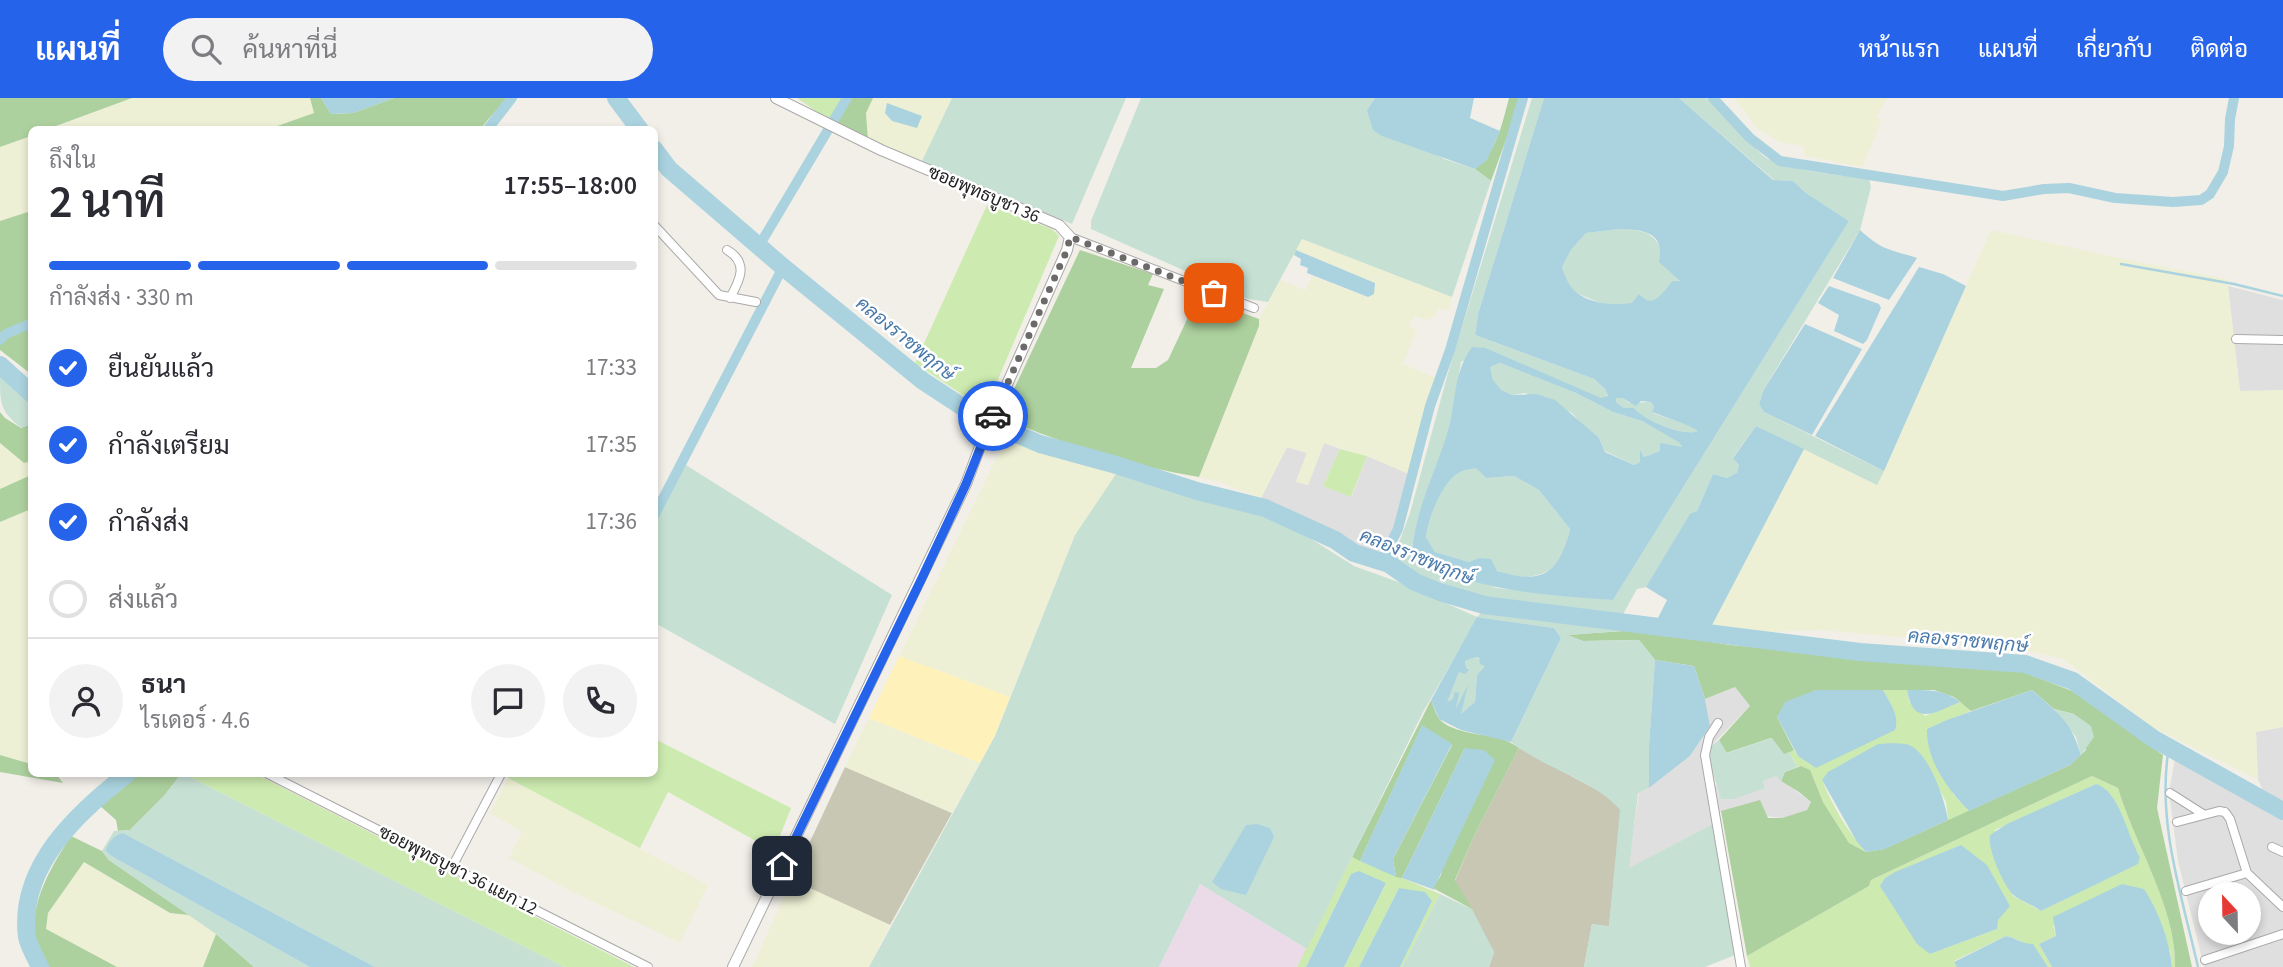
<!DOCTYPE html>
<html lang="th">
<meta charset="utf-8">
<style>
:root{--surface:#fff;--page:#f2f2f3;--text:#2b2b33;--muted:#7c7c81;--line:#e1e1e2;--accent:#2563eb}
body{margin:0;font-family:"Source Sans 3",Sarabun,sans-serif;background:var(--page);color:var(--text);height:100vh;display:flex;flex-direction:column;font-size:26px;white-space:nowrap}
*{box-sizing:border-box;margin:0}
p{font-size:23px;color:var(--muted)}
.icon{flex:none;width:38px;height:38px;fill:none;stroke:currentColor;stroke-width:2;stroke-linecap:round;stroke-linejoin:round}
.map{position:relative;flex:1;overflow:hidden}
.details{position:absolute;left:28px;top:28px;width:630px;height:651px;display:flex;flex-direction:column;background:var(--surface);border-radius:10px;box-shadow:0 4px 10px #0003}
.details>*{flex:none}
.needle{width:46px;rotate:338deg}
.controls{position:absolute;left:2198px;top:784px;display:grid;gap:14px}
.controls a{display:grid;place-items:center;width:63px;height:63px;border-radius:50%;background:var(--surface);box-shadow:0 4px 10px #0003;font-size:35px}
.pin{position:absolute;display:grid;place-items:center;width:60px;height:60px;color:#fff;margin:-30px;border-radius:14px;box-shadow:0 4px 10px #0006}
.courier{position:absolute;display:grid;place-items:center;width:70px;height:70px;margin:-35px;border:5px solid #2563eb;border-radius:50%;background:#fff;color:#222;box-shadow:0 2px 9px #0007}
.summary em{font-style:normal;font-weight:600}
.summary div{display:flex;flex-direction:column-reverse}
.summary{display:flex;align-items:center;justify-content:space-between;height:119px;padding:0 21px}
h1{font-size:46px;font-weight:600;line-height:52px}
.bar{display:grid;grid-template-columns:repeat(4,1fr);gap:10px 7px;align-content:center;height:84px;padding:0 21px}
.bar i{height:9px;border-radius:5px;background:var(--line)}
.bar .on{background:var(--accent)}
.bar p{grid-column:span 4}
.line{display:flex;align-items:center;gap:18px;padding:0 21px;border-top:2px solid var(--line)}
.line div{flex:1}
.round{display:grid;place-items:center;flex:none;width:74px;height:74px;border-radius:37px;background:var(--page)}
ol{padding:0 21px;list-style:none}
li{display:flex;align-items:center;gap:21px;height:77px}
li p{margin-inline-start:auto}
li .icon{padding:7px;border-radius:50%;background:var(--accent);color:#fff;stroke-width:4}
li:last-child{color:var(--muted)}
li i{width:38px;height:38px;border:4px solid var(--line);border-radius:50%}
header{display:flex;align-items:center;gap:42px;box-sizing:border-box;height:98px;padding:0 35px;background:var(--accent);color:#fff}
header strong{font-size:33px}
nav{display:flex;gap:38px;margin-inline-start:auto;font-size:24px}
.search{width:490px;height:63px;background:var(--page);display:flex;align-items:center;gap:18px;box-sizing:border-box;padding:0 24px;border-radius:38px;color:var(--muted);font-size:26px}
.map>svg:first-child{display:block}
.residential{fill:#e0dfdf;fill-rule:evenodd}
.industrial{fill:#ebdbe8}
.construction{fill:#c7c7b4}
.farmland{fill:#eef0d5}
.grass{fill:#cdebb0;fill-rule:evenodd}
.forest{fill:#add19e}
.wetland{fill:#c6e0d4}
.sand{fill:#fff1ba}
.water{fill:#aad3df;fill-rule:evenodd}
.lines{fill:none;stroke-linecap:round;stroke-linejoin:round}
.stream{stroke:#aad3df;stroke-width:2.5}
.canal{stroke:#aad3df;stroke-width:10}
.river{stroke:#aad3df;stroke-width:18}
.minor-casing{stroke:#a9a9a9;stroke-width:10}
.tertiary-casing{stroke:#a9a9a9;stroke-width:12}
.minor{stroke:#fff;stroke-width:8}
.tertiary{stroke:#fff;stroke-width:10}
.done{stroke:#6b6a68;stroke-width:7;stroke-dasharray:0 12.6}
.route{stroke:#2563eb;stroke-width:9}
.labels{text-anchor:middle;stroke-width:5;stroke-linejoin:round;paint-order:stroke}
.street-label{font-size:18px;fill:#222;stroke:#fff}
.water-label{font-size:19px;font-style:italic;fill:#4a7aab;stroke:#fff}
</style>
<header>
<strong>แผนที่</strong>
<div class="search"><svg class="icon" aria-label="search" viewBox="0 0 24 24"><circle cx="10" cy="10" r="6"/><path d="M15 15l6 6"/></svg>ค้นหาที่นี่</div>
<nav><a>หน้าแรก</a><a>แผนที่</a><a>เกี่ยวกับ</a><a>ติดต่อ</a></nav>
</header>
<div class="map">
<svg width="2283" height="869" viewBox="0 0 2283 869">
<rect width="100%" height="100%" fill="#f2efe9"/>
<path class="residential" d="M2228,188L2283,202V292L2240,294Z
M1324,345L1340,351L1323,388L1352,398L1367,358L1409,376L1395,431L1380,460L1314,425L1261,400L1287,349L1307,355L1296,383L1308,387Z
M1735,589L1750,608L1710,649L1715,687L1765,690L1763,683L1776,678L1811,704L1807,712L1782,720L1721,713L1713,726L1628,771L1639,694L1649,690L1690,658L1710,628L1705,601Z
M2283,629V702L2265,696L2258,682L2256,634Z
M2175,661L2283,717V869H2204L2178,763L2169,694ZM2210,796H2249V835H2210Z"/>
<path class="industrial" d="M1200,786L1307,851L1297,869H1159Z"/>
<path class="construction" d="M1519,650L1610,699L1621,712L1609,829L1592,826L1584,869H1489L1494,854L1455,783L1475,736Z
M845,669L952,715L890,827L792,782Z"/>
<path class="farmland" d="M132,0H310L315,15L266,31L48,32Z
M873,0H952L922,63L868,42L866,14Z
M1734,0H1887L1876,19L1882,22L1862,69L1805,58L1803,48L1780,44L1757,30Z
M31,38V113L0,123V49Z
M1991,132L2114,159L2227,181L2240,293L2283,292V629L2256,634L2258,682L2152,629L2063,561L2012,549L1821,532L1746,535L1710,531L1804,351L1877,387Z
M1302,141L1452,199L1448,213L1439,210L1435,219L1426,222L1415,218L1409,228L1417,231L1403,266L1437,280L1409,376L1367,358L1324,345L1308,387L1296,384L1307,355L1287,349L1261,400L1220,384L1199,379L1259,228V221L1280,182L1306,192L1312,178L1368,199L1375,185L1296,152Z
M1005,343L1116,376L1075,437L1010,599L899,558Z
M0,345L24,365L32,363L31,377L0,391Z
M31,411V666L0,657V425Z
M869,620L980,665L952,715L845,669Z
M508,680L708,787L680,845L569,792L509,760L522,734L490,715Z
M84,764L169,815L189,817L216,836L203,869H117L46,831L48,815Z
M792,782L890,827L869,869H752Z"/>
<path class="grass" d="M797,0H843L830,23Z
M987,107L1052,131L1059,138L985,312L915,265Z
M1340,351L1367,358L1351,399L1323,388Z
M1883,592H1907L1909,604L1925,618L1960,604L1971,613L1927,631L1953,696L1969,713L1948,722L1946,704L1922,658L1822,682C1832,707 1848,734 1866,754L1849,745L1823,704L1810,673L1801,668L1797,669L1789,654L1794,652L1798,658L1890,605Z
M655,641L791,710L774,753L668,694L640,750L508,680L510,676H654Z
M184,676H256L634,869H564Z
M2092,678L2118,690C2134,745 2177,811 2175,869H2172L2170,852L2053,827L2056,838L2039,846L2052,869H2048C2039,854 2024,842 2006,838L1954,863L1957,869H1750L1747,858L1869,788L1871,782ZM2096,686L2140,759L2137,766L2041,813L2013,798L1995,732ZM1961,747L1997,831L1930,856L1885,780Z
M1352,759L1440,796L1402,869H1400L1432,803L1399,790L1359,869H1344L1386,785L1351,776L1306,869H1297Z"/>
<path class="forest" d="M0,0H132L48,31L32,32L31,38L0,49Z
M310,0H321L331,16L353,15L394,0H507L480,31L266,32L314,15Z
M851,0H873L866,15L868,42L835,27Z
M1509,0H1521L1491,83L1475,71C1497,53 1502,26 1509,0Z
M31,113H32L31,276L0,252V123Z
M1080,152L1153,176L1148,187L1164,191L1131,270H1156L1168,262L1198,198L1259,221V228L1199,379C1124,367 1054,343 985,312L996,288L1013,293Z
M0,314L5,320L21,330L31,326V363L24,365L0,345Z
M31,377V411L0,424V391Z
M1637,532L1730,547L2015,571L2072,593L2163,657L2157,710L2192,869H2175C2177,811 2134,745 2118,690L2092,678L1871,782L1869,788L1747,858L1721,713L1760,702L1768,720H1782L1807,712L1811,704L1799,694L1781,683L1785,674L1801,668L1810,672L1823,704L1849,745L1866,754L1884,751L2070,667L2086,652L2074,616L2054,611L2032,592L1971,613L1954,599L1934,592H1816L1777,619L1794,652L1784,657L1771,640L1726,655L1719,642L1750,608L1735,589L1705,601L1694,568L1655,562L1639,542L1583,543L1566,537Z
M1431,602C1433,607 1436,617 1440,622C1461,641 1497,632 1519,650L1475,736L1455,782L1472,811L1433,790L1441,777L1465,650L1402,780L1396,779L1393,761L1452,647L1422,628L1360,763L1352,759Z
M0,657L31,666L32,676H56L63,685L0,674Z
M137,676H181L164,698L130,732L118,733L116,722L99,707Z
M71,738L102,753L109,762L189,817L170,815L84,764L48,815L46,831L117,869H43C20,822 45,778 71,738Z
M216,836L254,869H203Z"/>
<path class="wetland" d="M952,0H1126L1072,126L922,63Z
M1141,0H1375L1367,12L1444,61L1475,71L1491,83L1452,199L1302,141L1268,204L1248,201L1091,131V123Z
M1532,0H1544L1478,216L1475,237L1594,281L1605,291L1608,299L1601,301L1486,250L1461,264C1457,287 1454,312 1448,334C1437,375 1415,412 1412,454L1496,490L1613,502L1849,123L1806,95L1793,83L1774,82L1679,0C1687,0 1699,0 1706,0C1726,8 1747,48 1768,61C1786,72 1846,78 1869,81L1871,89L1860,132L1763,293L1759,306L1764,314L1884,373L1877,387L1756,328L1733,359L1739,367L1737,376L1727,380L1713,376L1697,413L1646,489L1637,491L1622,518H1601L1496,503L1406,473L1397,465L1394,458L1410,415L1448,275Z
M1620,131C1657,133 1655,139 1670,170C1672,175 1677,179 1680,184L1667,190L1660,200L1652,204L1616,208L1598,204L1574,194L1568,185L1562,169L1571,152L1586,135Z
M1500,265L1576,295L1613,314L1642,323L1681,345L1682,350L1660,346V353L1644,359L1641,354L1640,364L1634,367L1605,353L1599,340L1585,330L1572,315L1525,295L1512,297L1500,292L1493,282L1490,269Z
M0,276L31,303V326L21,330C0,312 0,307 0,276Z
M1616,300H1622L1629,305L1651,304L1654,309L1653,315C1665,320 1691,326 1699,333C1683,339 1644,322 1634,310H1624L1616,304Z
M686,367L892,497L835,626L655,525V424Z
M1476,369L1486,380L1514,378L1539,392L1570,431C1567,440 1566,450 1562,458C1551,481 1519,483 1498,473C1491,470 1485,464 1480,460L1469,464L1435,454L1426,439C1428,421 1442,383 1459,374C1464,372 1471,371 1476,369Z
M1116,376L1244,411L1292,429L1354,468L1401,485L1477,519L1484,512L1560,524L1637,532L1568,537L1583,543L1639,542L1655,562L1649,648V690L1638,695L1629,770L1713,726L1735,857L1705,869H1584L1592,826L1609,828L1620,712C1594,681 1544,671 1511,644L1561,540L1554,530L1478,519L1423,614L1307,851L1200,786L1159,869H869L995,638L1075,437Z
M1476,559L1486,567L1477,577L1475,604L1460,617L1467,591L1453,614V601L1446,605L1459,574L1469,571L1466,569L1465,563Z
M2054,611L2074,616L2091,628L2094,639L2081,657L2076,639Z
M1772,640L1784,656L1789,654L1797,669L1785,674L1781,683L1776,678L1763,683L1765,690L1734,701H1721L1710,665V649L1719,642L1727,655Z
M181,676H184L564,869H375L123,735L113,759L310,869H254L216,836L109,762L102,753L114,733L130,732L164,698Z
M1440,796L1472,811L1494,854L1489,869H1402Z"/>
<path class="sand" d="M899,558L1010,599L995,637L980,665L869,620Z"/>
<path class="water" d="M321,0H394L353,15L331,16Z
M1375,0H1474L1470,20L1500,33L1487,62L1475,71L1382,38L1373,32L1367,12Z
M1544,0H1679L1773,82L1793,83L1806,95L1849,123L1613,502C1550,497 1462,494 1412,454C1415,413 1435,375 1447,336C1457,305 1452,276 1472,249L1486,250L1601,300L1608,298L1605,291L1594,281L1475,237L1478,216ZM1620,131C1644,132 1665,134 1659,164L1680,183H1673C1662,194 1654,213 1639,196L1632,205C1614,208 1585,206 1572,190C1567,184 1565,177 1562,169L1571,152L1586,135ZM1500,265L1576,295L1613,314L1642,323L1680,345L1682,349L1660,345V353L1644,359L1640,352V364L1634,367L1605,354L1599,340L1555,302L1536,296L1512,297L1501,292L1493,282L1490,269ZM1616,300H1622L1636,308L1641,303L1651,304L1654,309L1652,314C1662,318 1693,328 1698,333C1683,339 1644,322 1634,310H1624L1616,304ZM1476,370L1486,380L1514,378L1539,392L1570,431C1559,476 1543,487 1497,473L1491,461L1479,460L1469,464L1435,454L1426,439C1428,421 1442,383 1460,374C1464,372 1471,371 1476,370Z
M887,5L922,18L917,30L892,23L885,15Z
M1860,132C1883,153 1889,151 1917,160L1889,202L1833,180Z
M1296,152L1375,185L1374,196L1368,199L1307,175L1308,170L1300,167L1301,161L1294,157Z
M1919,169L1943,176L1966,188L1884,373L1815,338Z
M1829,188L1879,206L1881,210L1867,242L1863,246L1834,233L1839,217L1818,205Z
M1805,226L1862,251L1812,337L1764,314L1759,306L1763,293Z
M1756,328L1804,351L1710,531L1658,520L1667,502L1646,489L1690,416L1697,413L1713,376L1727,380L1737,375L1739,367L1733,360Z
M1477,519L1554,530L1561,540L1511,644L1461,632L1439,621L1431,602ZM1476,559L1479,560L1480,566L1485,568L1477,577L1475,604L1461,616L1468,587L1456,610L1459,595L1455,594L1453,601L1447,604L1459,574L1465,576L1469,572L1466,569L1465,563Z
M1655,562L1694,568L1705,601L1710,628L1690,658L1649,690V648Z
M1816,592H1883C1890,605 1900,618 1895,632L1816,670L1798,658L1777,619L1785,604Z
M1907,592C1925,592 1945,591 1960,604C1936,614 1913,630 1907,592Z
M2032,592C2058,615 2071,623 2081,657L2070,667L1969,713C1948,692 1926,662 1927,631L1947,622Z
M1422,627L1452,646L1393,761L1396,779L1360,763Z
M1894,645C1899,646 1907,645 1911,648C1930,658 1945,702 1948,722L1885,751L1866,754L1857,744L1822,682L1828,674L1878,646Z
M1465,650L1484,652L1495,662L1434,790L1435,792L1402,780Z
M2096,686C2120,693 2127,738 2140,759L2138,766L2041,813C2033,807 2023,804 2016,799C2004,791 1987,750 1990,737L2007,726Z
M1257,726L1270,730L1274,739L1246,797L1221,791L1212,784L1246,727Z
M123,735L375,869H310L113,759L106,753C108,744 114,737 123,735Z
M1961,747L1987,767L2010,808L1998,822L1997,831L1930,856L1917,846L1880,788L1885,780L1895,774Z
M1359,773L1386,785L1344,869H1306L1351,776Z
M2122,786L2144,791C2159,814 2169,841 2172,869H2052L2039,846L2056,838L2053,819Z
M1399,790L1425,794L1432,803L1400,869H1359Z
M2006,838C2016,840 2022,846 2033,846L2048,869H1957L1954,864Z"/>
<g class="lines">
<path class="stream" d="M2121,166L2234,186L2283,198
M2169,649C2156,723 2182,798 2198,869"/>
<path class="canal" d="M1713,0L1750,40L1780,63L2003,98L2044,91L2069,90L2115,100L2173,104L2201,102L2210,96L2223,74L2229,48L2230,21L2234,0
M487,32L512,0
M759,148L847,0
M0,242L6,236L32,225
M654,418L783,169
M1382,463L1398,431L1430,308L1450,252L1523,0"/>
<path class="river" d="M616,0L640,32
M654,51L669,71L783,169L923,283L981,321L1040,346L1113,366L1197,393L1265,410L1335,442L1354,455L1389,466L1415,484L1440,494L1484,507L1860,554L2025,566L2073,583L2154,641L2283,713
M0,267L32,296
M40,869C36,860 29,849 27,839C18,769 77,715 127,676"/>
<defs>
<path id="minor" d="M654,127L719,197L756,204
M1070,139L1254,210
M727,152C749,165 740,182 730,200
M2236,241L2283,242
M1718,625L1709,639L1705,657L1741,869
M268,676L648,869
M2170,695L2203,716
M2177,724L2219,713L2225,714L2230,721L2247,775L2283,809
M2272,749L2283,754
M452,769L501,676
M2186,793L2247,775
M2205,862L2283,836"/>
<path id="tertiary" d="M733,869L966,386L984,338L1067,152L1070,139L1059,127L881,52L776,0"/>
</defs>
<use href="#minor" class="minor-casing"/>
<use href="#tertiary" class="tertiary-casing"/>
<use href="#minor" class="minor"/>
<use href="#tertiary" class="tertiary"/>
</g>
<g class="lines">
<path class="done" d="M993,318L1067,152L1070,139L1214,195"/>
<path class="route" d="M782,768L922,480L966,386L993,318"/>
</g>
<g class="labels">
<g class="street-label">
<text transform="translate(984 96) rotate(23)" y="6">ซอยพุทธบูชา 36</text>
<text transform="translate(458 772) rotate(27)" y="6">ซอยพุทธบูชา 36 แยก 12</text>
</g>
<g class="water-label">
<text transform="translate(906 240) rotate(39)" y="7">คลองราชพฤกษ์</text>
<text transform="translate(1417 458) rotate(22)" y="7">คลองราชพฤกษ์</text>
<text transform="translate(1968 542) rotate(5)" y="7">คลองราชพฤกษ์</text>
</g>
</g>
</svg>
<div class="controls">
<a><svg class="needle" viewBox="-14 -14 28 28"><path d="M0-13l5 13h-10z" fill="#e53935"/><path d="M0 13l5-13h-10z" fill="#7c7c81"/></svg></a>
</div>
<div class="pin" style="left:1214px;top:195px;background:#ea580c"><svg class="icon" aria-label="bag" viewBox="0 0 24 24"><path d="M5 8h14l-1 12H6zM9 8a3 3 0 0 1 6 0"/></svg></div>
<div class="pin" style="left:782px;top:768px;background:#1f2937"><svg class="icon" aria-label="home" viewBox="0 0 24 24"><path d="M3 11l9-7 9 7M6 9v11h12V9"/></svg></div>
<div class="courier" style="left:993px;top:318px"><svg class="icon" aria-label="car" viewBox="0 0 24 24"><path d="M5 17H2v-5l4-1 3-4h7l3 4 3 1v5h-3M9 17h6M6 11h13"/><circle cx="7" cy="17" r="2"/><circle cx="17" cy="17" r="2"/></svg></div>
<section class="details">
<div class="summary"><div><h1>2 นาที</h1><p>ถึงใน</p></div><em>17:55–18:00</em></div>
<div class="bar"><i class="on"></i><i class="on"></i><i class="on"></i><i></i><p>กำลังส่ง · 330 m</p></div>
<ol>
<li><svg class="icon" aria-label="check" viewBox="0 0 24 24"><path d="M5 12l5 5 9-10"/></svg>ยืนยันแล้ว<p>17:33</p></li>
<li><svg class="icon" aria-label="check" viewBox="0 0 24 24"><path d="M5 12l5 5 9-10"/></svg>กำลังเตรียม<p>17:35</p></li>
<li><svg class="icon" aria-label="check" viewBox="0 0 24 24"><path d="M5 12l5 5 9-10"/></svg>กำลังส่ง<p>17:36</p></li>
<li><i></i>ส่งแล้ว</li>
</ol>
<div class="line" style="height:126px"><a class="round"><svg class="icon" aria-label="person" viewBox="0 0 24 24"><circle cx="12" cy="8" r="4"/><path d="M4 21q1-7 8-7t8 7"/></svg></a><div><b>ธนา</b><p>ไรเดอร์ · 4.6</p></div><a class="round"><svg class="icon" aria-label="chat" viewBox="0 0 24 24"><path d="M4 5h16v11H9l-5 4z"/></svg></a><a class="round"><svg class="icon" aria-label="phone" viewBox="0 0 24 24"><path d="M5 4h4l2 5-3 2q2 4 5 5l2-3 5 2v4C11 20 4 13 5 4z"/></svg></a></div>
</section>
</div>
